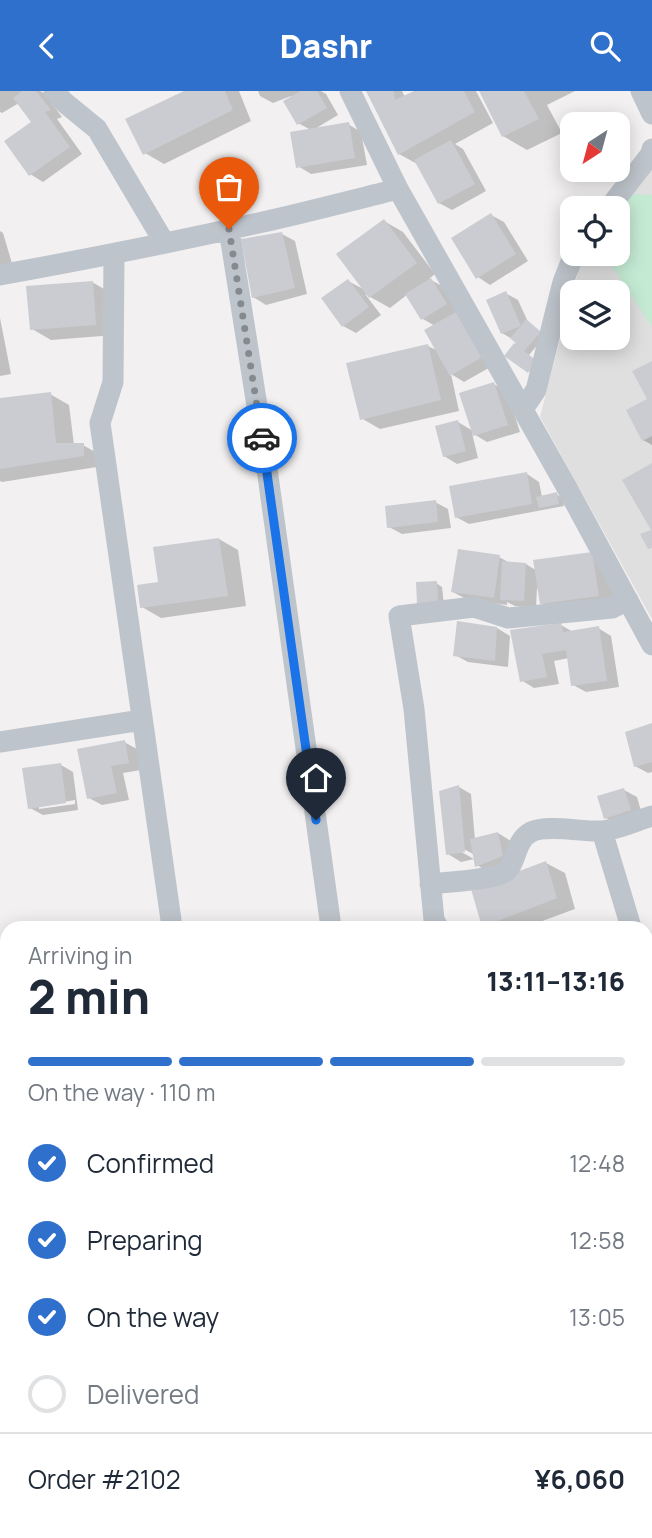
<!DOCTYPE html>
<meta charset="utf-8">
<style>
:root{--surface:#fff;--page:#f6f6f7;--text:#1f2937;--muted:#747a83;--line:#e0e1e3;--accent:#3070cd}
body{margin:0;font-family:Manrope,sans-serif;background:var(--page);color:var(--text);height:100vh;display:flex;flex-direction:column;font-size:26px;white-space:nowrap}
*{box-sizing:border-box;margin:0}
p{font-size:23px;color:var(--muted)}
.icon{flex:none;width:38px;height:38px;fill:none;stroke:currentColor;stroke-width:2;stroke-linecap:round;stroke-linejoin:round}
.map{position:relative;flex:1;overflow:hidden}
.details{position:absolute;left:0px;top:830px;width:653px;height:618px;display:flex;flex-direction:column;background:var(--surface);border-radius:21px 21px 0 0;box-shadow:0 4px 18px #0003}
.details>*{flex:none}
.needle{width:46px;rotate:216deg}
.fabs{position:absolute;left:560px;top:21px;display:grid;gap:14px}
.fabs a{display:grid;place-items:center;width:70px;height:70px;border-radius:14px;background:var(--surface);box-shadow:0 4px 18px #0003;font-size:35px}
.pin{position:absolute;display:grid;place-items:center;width:60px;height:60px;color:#fff;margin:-72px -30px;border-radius:50% 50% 50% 0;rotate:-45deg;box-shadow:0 0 7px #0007}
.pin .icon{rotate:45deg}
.courier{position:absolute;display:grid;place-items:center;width:70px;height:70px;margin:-35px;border:5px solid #1a73e8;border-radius:50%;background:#fff;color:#222;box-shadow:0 2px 9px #0007}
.headline em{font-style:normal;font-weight:800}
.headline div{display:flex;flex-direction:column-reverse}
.headline{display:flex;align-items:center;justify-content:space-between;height:119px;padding:0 28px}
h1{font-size:46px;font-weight:800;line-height:52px}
.bar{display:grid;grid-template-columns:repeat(4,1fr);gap:10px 7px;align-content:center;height:84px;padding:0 28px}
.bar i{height:9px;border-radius:5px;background:var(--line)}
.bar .current{background:var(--accent)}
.bar p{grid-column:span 4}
.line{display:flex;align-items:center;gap:18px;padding:0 28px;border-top:2px solid var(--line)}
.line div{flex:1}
ol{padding:0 28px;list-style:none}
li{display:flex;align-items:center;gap:21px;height:77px}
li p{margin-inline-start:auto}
li .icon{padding:7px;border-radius:50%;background:var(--accent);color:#fff;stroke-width:4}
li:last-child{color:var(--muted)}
li i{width:38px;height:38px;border:4px solid var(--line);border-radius:50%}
header{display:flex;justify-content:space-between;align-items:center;height:91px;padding:0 28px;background:var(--accent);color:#fff;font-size:32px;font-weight:800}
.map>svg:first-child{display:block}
.education{fill:#e0dfdf}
.green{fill:#c5ead4}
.shadow{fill:#0003;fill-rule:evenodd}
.building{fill:#cbccd2}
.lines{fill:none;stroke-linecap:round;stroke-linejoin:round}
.street{stroke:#bec4cb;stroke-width:21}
.rail-casing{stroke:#b3b5ba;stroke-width:8}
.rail{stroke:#fff;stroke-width:5;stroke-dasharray:16;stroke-linecap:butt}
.done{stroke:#858a8f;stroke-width:7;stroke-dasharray:0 12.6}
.route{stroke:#1a73e8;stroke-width:9}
</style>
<header><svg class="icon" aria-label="back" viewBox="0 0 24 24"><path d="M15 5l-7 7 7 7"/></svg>Dashr<svg class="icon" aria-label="search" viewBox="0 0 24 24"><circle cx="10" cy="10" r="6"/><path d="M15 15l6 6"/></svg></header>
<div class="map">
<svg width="652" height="1447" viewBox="0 0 652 1447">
<rect width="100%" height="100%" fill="#f2f0f0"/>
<path class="education" d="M652,77V528L540,326L572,202V247H618V201H573L582,166L585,163H618V121Z"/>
<path class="green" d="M632,103L652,104V236L604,163H618V125Z"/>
<path class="shadow" d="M0,0H40L44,2L62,26L57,28L82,63L43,91L30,83L34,32L19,12L2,22L0,21Z
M188,0H239L251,30L164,73L145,62Z
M258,0H321L326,3L338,24L313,39L348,33L361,41L367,74L311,83L298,75L311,39L298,32L291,5L273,12L260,5Z
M368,0H402L405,6L418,0H476L493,32L455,53L463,58L486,100L452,119L439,112L419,74L399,63Z
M481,0H575L547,14L562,42L527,59L503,45Z
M491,124L504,131L528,170L490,194L478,186Z
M384,130L403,141L435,183L429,188L444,196L494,274L464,291L451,283L459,320L380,338L361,327L428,255L438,260L435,235L423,228L408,203L390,217L365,203L381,224L356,242L343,235L348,190L367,200Z
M0,140L3,142L14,179L0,183Z
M282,143L295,150L307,203L266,214L253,206Z
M92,191L111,202L115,244L51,249L32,238Z
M505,202L518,209L528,231L545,245L529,264L535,284L507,264L517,251L502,242Z
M0,227L11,283L0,285Z
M652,272V354L643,349L650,309Z
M494,293L507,301L520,341L487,351L472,342L478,367L457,373L444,365L458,331L473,340Z
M50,303L69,314L74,354H83L102,365L103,375L2,391L0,390V310Z
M527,383L539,391L542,406L556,403L562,407L564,415L469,433L456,426Z
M435,411L448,418L451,437L402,443L389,436Z
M219,448L238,459L246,515L161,527L142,516L160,492Z
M592,462L611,473L617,515L561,523L542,512L537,496L536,517L515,515L507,511V514L466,508L453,501L499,466L510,472L526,473L537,480Z
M436,492L442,496L444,514L425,515Z
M561,534L573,541L598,537L611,545L619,596L586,601L573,594L569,567L554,570L559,593L534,597L521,589Z
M497,537L510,545L508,576L468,571L455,564Z
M652,634V681L648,682L635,675Z
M124,651L137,658L141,679L123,682L129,709L102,714L89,707Z
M61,674L73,681L78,719L43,724L30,717ZM75,709V713L39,718V715Z
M459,696L471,703L475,749L498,742L511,750L515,772L490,782L477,774L475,764L458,755L456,758L474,768L461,771L448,763Z
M624,699L637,706L643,727L619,734L606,727Z
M546,772L565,782L575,818L526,836H487L484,834Z
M646,1004L652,1013V1016L646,1020Z
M0,1227L6,1265L0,1266Z
M646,1290L652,1298V1376L646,1368Z
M646,1405L652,1409V1447H641L635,1440H646Z"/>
<path class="building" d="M22,0H36L51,19L45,21L70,56L29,85L4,50L31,31L13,7Z
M184,0H225L233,19L143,64L125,28Z
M301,0H317L327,17L297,34L283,10Z
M366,0H394L395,9L414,0H464L475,21L398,64Z
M479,0H524L539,28L502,46Z
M349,31L355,67L296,77L290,41Z
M451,49L475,93L438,113L414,69Z
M491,122L516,163L476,188L451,147Z
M384,128L417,172L369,207L336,163Z
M282,141L295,197L252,207L241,148Z
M431,187L447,213L421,229L405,203Z
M348,188L369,216L342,236L321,207Z
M93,190L96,234L30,239L26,195Z
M506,200L521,235L526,228L541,241L524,260L537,270L528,282L504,265L514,252L520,256L510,247L521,235L501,243L486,209Z
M456,221L482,266L450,285L424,239Z
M428,253L441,309L360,329L346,272Z
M652,270V345L642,350L626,319L647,308L632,280Z
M494,291L508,334L473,345L459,302Z
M51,301L56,352H84V365L0,378V307Z
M458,329L466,360L443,366L435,335Z
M652,372V457L648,458L640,443L651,439L622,389Z
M527,381L532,413L455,427L449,395Z
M557,401L559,413L539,417L536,406Z
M436,409L438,431L387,437L385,415Z
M219,447L228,505L140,517L137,494L158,491L153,456Z
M458,458L500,464L494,507L451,501Z
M592,461L599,505L540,513L533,469Z
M502,470L526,472L524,510L500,509Z
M437,490L438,512L417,513L416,491Z
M457,530L497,536L495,570L453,565Z
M561,532L563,541L599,535L607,590L571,595L566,559L542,563L547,586L520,591L510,539Z
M652,632V671L634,676L625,641Z
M125,649L129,672L111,675L117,702L87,708L77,658Z
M61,672L66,712L28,718L22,677Z
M459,694L465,761L446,764L439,700Z
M624,697L631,719L604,728L597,705Z
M498,741L503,765L475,776L470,748Z
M546,770L557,807L482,836L471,798Z
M652,957V996L646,985V961Z
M646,1303L652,1311V1337L646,1342Z
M652,1342V1378L646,1371V1347Z
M646,1426H647L650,1445L638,1447L633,1440H646Z"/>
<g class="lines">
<path class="street" d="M54,0L64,11L97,38L164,151
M350,0L398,98L566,395L652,554
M641,0L652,23
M609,117L651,63L652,58
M229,138L267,378L331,836
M114,163L113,291L100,332L172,836
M0,184C88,168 175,151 263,131C308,121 353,109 398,98
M523,318L536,299L563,191L574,163
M0,651L142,629
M602,740L631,836
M430,793C445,791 495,789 505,781C518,771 514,750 531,741C547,733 582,741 600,740C614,740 638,729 652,725
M438,836L434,829L414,618L399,525L474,516L508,527L612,517L628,509
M646,870L652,882
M0,1057L7,1055
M646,1080L652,1076
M0,1098L7,1147
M0,1189L7,1188
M646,1395H652
M568,1447L577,1440"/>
<defs>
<path id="rail" d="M646,1109L652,1104
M188,1447L197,1440"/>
</defs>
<use href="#rail" class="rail-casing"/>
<use href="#rail" class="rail"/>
</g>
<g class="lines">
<path class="done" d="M229,138L262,347"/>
<path class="route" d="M262,347L316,729"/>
</g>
</svg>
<div class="fabs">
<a><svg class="needle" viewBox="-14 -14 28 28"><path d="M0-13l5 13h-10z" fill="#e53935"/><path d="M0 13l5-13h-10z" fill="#747a83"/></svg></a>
<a><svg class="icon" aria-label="locate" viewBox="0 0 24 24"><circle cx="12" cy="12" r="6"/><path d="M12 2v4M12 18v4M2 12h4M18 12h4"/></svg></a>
<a><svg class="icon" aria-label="layers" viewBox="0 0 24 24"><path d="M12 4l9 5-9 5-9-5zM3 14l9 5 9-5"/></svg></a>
</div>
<div class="pin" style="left:229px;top:138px;background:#ea580c"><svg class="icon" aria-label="bag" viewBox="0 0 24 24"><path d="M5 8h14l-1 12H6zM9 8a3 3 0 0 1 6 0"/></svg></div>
<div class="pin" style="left:316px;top:729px;background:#1f2937"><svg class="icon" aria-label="home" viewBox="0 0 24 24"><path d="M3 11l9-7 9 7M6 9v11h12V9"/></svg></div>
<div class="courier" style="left:262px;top:347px"><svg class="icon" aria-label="car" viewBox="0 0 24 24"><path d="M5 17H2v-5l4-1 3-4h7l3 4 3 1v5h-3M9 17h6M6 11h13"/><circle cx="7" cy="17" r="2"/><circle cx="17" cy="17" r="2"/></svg></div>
<section class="details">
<div class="headline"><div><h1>2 min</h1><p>Arriving in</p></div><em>13:11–13:16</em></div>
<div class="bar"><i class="current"></i><i class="current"></i><i class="current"></i><i></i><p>On the way · 110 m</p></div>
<ol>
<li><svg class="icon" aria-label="check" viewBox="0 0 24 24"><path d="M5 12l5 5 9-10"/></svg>Confirmed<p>12:48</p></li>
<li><svg class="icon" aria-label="check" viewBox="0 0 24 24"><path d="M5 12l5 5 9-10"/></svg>Preparing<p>12:58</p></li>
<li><svg class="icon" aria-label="check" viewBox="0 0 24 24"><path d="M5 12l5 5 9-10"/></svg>On the way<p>13:05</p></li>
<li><i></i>Delivered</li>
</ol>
<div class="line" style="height:91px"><div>Order #2102</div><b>¥6,060</b></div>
</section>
</div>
